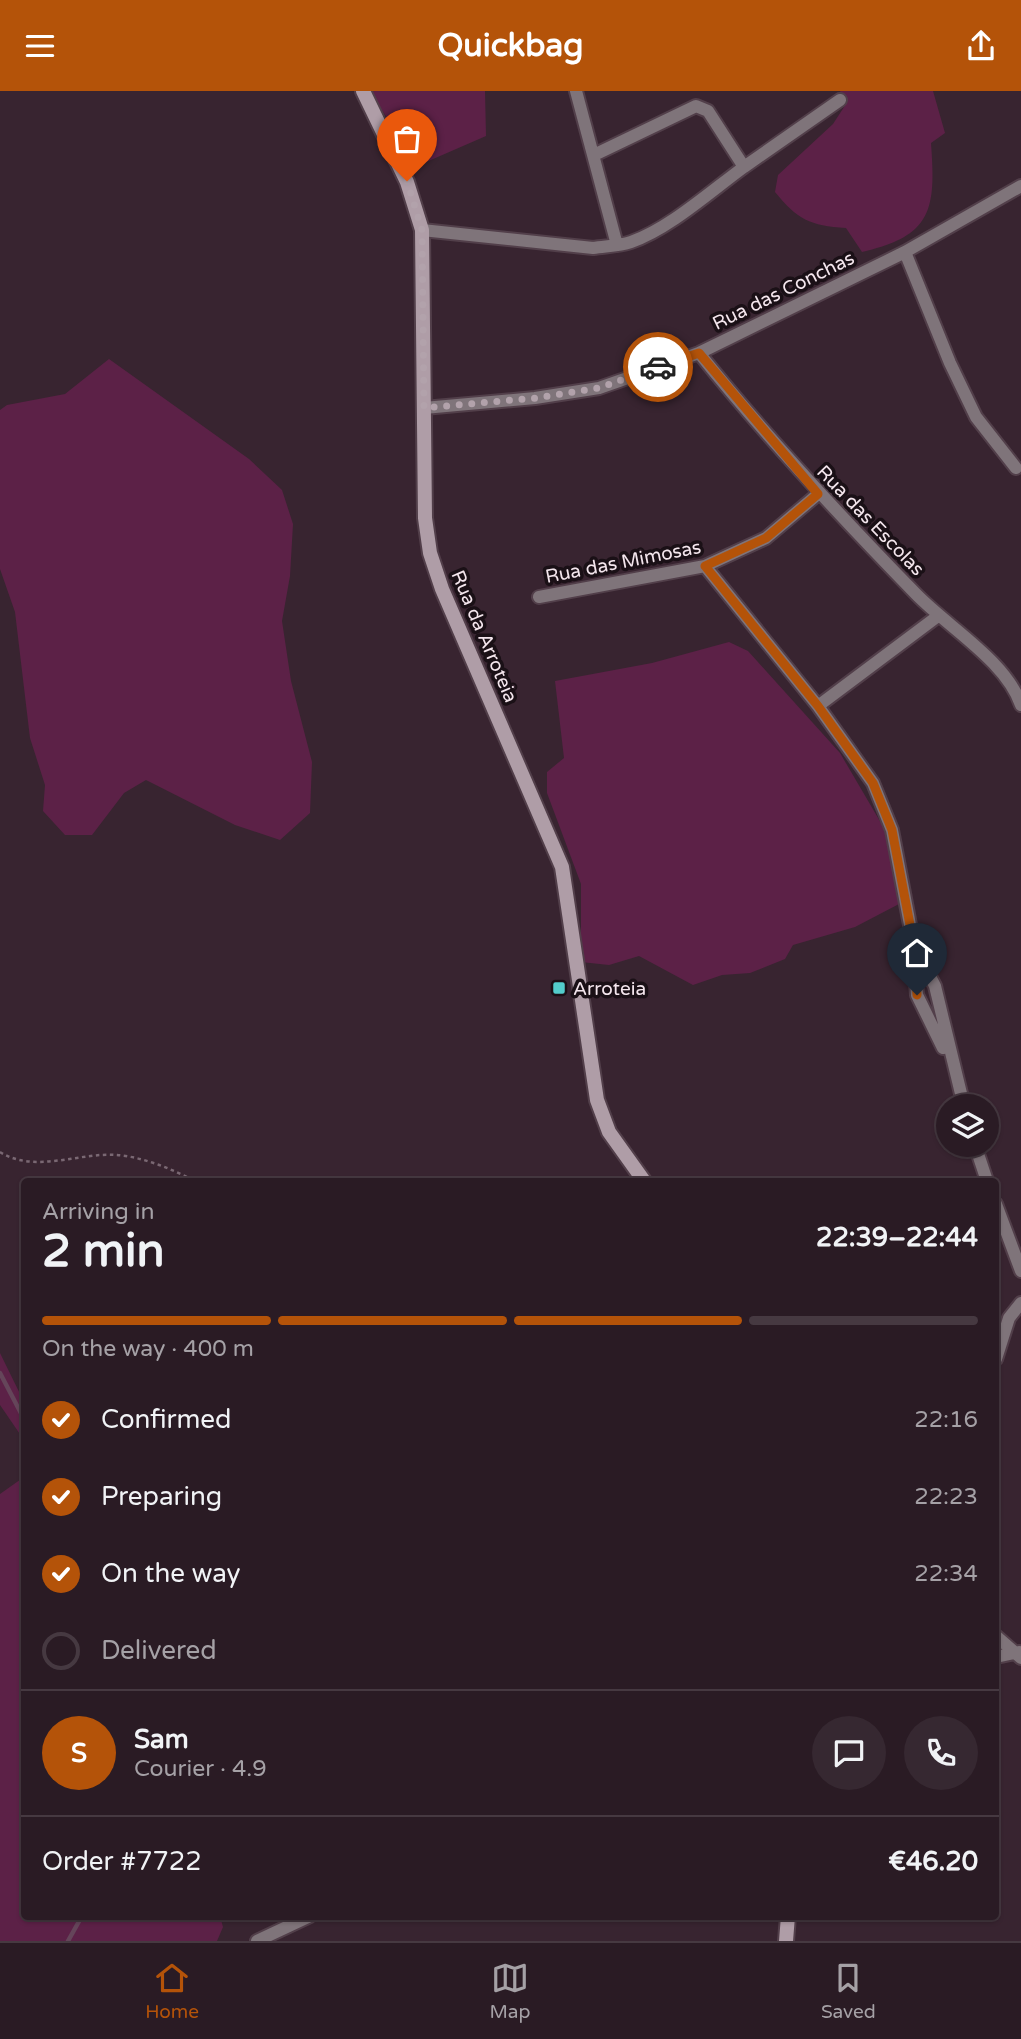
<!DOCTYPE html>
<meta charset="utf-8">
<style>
:root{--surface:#2a1b24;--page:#362831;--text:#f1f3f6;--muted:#a5a1a6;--line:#463941;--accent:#b45309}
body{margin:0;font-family:"Varela Round",sans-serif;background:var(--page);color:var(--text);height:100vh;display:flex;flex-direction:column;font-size:26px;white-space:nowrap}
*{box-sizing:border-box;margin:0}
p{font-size:23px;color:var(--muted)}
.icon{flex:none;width:38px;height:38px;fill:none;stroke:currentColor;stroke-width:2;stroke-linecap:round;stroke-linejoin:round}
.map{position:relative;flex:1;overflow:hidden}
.side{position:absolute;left:21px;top:1087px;width:978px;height:742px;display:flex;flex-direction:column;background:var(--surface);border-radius:7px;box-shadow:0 2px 5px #0004,0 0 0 2px var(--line)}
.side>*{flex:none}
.fabs{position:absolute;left:936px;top:1003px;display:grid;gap:14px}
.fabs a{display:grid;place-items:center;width:63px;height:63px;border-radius:50%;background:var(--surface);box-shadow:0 2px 5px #0004,0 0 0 2px var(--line);font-size:35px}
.pin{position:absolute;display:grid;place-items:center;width:60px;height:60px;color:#fff;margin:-72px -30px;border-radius:50% 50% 50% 0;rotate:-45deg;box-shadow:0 0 7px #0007}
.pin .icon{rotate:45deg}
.courier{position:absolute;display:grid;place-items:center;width:70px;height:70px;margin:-35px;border:5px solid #b45309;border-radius:50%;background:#fff;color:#222;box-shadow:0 2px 9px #0007}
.headline em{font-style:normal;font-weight:800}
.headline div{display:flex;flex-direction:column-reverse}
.headline{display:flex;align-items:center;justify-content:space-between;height:119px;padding:0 21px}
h1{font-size:46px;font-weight:800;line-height:52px}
.bar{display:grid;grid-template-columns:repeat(4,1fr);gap:10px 7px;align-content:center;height:84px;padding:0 21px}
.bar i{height:9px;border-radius:5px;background:var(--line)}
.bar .current{background:var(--accent)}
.bar p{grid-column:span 4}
.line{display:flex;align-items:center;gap:18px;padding:0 21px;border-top:2px solid var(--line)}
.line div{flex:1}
.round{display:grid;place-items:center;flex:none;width:74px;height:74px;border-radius:37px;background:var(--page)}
ol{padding:0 21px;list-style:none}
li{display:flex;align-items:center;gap:21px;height:77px}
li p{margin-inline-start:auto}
li .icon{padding:7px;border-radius:50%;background:var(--accent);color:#fff;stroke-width:4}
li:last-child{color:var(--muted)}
li i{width:38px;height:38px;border:4px solid var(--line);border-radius:50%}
header{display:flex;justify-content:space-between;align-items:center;height:91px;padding:0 21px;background:var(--accent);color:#fff;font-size:32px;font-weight:800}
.dock{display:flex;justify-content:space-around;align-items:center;height:98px;border-top:2px solid var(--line);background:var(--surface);font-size:19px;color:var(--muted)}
.dock a{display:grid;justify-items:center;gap:4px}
.dock .current{color:var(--accent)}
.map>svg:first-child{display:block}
.green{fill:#5c2147}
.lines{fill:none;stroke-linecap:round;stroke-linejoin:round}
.stream{stroke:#65455a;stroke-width:4.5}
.minor-casing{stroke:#523f4a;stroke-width:16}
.secondary-casing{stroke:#523f4a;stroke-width:18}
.path{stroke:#7a6873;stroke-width:2.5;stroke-dasharray:3.5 3.5;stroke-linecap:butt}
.minor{stroke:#7f747a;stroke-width:12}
.secondary{stroke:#af9da7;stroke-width:14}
.done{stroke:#b2a2ab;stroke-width:7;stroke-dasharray:0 12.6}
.route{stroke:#b45309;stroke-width:9}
.poi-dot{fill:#53cdcb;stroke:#1a1016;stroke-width:2.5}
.labels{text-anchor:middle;stroke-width:7;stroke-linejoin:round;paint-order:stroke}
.street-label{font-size:19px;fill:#f4e6ed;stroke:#1a1016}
.poi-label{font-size:19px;fill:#f4e6ed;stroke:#1a1016;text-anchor:start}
</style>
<header><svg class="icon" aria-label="menu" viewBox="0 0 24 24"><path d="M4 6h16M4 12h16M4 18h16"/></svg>Quickbag<svg class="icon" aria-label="share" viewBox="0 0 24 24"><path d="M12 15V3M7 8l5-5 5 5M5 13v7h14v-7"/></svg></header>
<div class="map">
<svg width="1021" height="1850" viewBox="0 0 1021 1850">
<rect width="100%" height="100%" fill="#382430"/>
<path class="green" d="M370,0H485L486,45L417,75Z
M840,0H933L945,42L931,52C936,119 932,145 862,161L846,137C810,135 797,128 775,101L778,84L833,33L846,13Z
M109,268L249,368L282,399L293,433L290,485L282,530L291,590L312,671L310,722L280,749L235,734L146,689L124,702L92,744H65L43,720L45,694L30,647L15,521L0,478V319L7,314L65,303Z
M729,551L748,560L840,662L891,749L899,813L855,836L793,854L785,868L750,882L722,884L693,894L639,865L609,874L581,871V793L547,702V681L564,667L555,590L652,572Z
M0,1262L24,1311V1349L0,1314Z
M24,1386V1825H220L223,1836L217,1850H0V1403Z"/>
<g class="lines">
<path class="stream" d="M0,1282L24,1328
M68,1850L82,1825"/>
<defs>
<path id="minor" d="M576,0L617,154
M744,76L840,9
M422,139L593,157C606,155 619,155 631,151C669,138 711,100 744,76L708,20L696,15L594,64
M905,161L950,272L976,326L1016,377
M699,262C767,347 840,425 916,503C949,537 1006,570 1021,614
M424,317L535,307L599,297L699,262L905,161L1021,95
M705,475L818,615L873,692L892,739L914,855L935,895L964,1015
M539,506L705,475L766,447L818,403
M818,615L938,525
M914,863L917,904L943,957
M975,1054L987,1090
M996,1113L1021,1180
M996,1268L1009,1227L1021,1212
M996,1545L1021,1567
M996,1566L1019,1561
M257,1850L310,1825"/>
<path id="secondary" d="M363,0L407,91L422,139L425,427L430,462L442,498L562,776L597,1009L609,1041L644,1090
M786,1850L788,1825"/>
</defs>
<use href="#minor" class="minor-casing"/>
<use href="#secondary" class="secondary-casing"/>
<path class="path" d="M0,1061C35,1083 79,1061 117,1064C143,1066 172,1078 195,1090"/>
<use href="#minor" class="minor"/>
<use href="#secondary" class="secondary"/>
</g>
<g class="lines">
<path class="done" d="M407,90L422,139L424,317L536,307L599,297L658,276"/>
<path class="route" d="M658,276L699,262L818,403L766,447L705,475L818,615L873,692L892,739L914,855L917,904"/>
</g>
<rect class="poi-dot" x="552" y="890" width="14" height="14" rx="3.5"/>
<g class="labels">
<g class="street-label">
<text transform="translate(783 199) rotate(-26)" y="7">Rua das Conchas</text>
<text transform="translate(871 429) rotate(46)" y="7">Rua das Escolas</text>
<text transform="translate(623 470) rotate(-11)" y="7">Rua das Mimosas</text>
<text transform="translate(485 545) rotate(67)" y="7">Rua da Arroteia</text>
</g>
<g class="poi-label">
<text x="573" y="904">Arroteia</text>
</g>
</g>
</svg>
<div class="fabs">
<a><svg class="icon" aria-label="layers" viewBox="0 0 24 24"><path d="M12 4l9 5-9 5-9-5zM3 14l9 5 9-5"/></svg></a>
</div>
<div class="pin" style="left:407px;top:90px;background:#ea580c"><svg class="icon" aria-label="bag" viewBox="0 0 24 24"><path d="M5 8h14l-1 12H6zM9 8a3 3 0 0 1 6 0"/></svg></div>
<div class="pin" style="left:917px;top:904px;background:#1f2937"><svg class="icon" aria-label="home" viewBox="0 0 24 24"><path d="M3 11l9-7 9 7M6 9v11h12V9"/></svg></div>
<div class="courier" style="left:658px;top:276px"><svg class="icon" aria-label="car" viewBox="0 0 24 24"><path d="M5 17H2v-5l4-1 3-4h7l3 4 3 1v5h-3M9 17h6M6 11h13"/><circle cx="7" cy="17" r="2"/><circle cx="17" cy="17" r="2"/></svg></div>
<section class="side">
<div class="headline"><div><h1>2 min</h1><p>Arriving in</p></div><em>22:39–22:44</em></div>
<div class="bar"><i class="current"></i><i class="current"></i><i class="current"></i><i></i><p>On the way · 400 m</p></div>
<ol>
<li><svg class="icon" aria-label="check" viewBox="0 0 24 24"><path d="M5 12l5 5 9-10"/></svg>Confirmed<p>22:16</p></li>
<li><svg class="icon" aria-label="check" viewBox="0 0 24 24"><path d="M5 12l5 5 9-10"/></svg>Preparing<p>22:23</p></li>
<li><svg class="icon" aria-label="check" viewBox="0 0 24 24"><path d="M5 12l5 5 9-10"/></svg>On the way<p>22:34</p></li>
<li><i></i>Delivered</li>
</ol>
<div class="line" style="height:126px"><b class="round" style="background:var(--accent);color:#fff">S</b><div><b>Sam</b><p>Courier · 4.9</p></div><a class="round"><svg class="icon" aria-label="chat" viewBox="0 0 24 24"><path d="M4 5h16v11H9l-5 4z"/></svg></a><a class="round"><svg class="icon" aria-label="phone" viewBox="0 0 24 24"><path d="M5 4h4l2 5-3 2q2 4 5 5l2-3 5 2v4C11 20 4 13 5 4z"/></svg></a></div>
<div class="line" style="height:91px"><div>Order #7722</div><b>€46.20</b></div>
</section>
</div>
<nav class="dock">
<a class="current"><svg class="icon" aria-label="home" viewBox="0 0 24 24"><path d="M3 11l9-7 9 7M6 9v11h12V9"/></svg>Home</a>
<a><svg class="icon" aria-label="map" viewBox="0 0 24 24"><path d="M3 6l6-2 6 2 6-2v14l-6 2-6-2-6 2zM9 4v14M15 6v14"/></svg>Map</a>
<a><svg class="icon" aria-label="saved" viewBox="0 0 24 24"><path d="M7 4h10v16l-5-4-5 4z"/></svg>Saved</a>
</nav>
